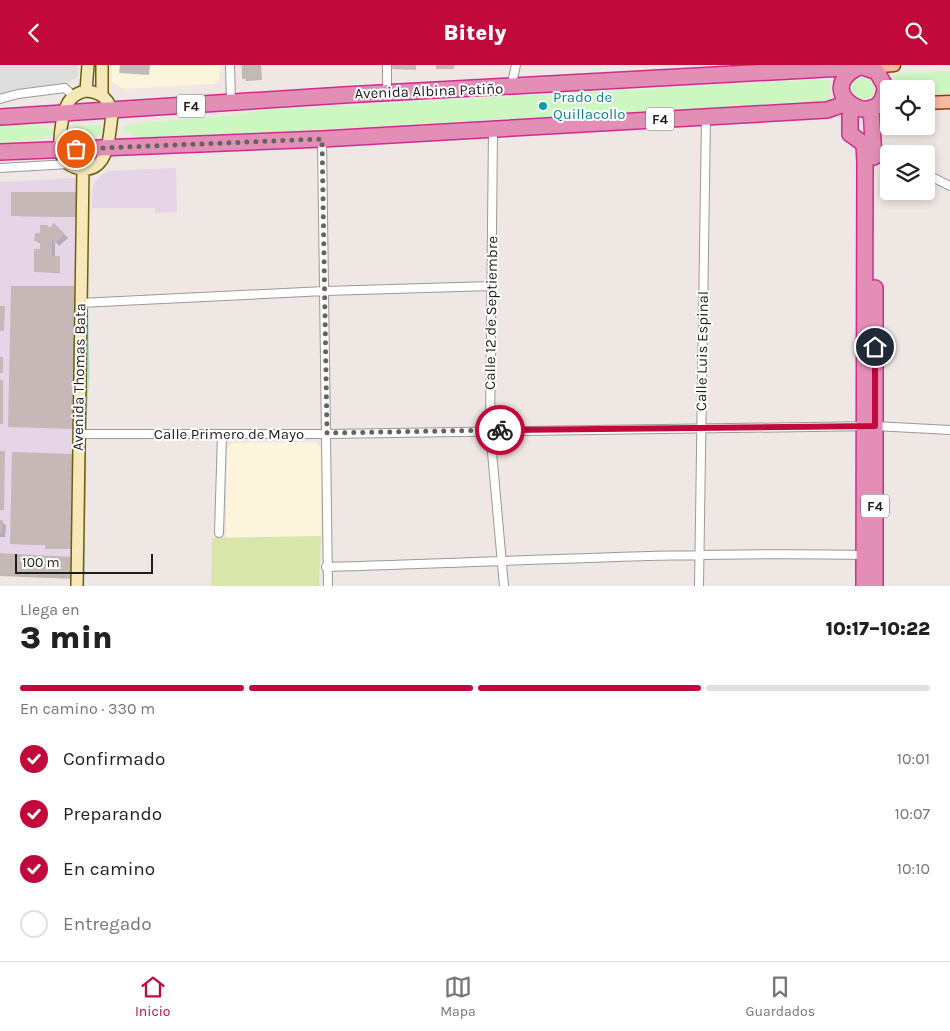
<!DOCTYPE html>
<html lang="es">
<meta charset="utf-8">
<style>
:root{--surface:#fff;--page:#f2f2f2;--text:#222;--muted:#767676;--line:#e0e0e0;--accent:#c1093c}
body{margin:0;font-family:Karla,sans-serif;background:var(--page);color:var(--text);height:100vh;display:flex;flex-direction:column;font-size:19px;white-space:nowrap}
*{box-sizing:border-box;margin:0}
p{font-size:16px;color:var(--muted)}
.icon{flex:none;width:28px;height:28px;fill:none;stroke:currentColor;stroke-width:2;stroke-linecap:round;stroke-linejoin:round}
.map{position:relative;height:521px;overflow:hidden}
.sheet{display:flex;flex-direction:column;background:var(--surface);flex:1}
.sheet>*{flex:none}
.controls{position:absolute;left:880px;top:15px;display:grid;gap:10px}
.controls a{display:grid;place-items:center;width:55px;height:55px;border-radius:5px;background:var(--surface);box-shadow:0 2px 8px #0003;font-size:25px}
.scale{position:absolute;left:15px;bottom:12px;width:138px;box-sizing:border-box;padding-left:5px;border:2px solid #1d1d1d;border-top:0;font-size:14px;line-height:18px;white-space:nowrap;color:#1d1d1d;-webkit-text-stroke:4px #fff;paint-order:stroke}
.pin{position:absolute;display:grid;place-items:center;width:42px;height:42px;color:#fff;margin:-21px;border:2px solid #fff;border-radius:50%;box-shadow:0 1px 5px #0007}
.courier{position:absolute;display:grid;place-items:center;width:50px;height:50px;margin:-25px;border:4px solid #c1093c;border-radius:50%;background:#fff;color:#222;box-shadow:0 1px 6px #0007}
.overview em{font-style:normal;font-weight:800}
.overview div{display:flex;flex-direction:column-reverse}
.overview{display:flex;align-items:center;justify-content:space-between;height:85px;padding:0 20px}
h1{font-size:32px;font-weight:800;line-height:38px}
.bar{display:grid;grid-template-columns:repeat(4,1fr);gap:8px 5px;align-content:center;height:60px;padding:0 20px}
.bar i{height:6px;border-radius:4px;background:var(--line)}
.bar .on{background:var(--accent)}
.bar p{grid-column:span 4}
ol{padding:0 20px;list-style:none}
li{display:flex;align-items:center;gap:15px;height:55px}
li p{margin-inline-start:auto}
li .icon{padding:5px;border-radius:50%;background:var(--accent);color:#fff;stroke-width:4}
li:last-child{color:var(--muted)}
li i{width:28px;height:28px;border:2px solid var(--line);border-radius:50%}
header{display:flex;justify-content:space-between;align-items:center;height:65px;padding:0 20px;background:var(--accent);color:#fff;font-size:22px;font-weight:800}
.tabs{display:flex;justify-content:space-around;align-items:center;height:70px;border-top:1px solid var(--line);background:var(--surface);font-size:14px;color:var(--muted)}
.tabs a{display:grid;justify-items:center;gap:2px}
.tabs .on{color:var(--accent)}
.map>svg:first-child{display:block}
.industrial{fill:#e5d5e7}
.education{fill:#fdf4dc}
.grass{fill:#d8e6ab}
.park{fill:#ccf7c1}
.parking{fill:#ddd}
.shadow{fill:#0003}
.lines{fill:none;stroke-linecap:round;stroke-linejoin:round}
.stream{stroke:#a5dad7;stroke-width:2.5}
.building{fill:#c5b8b7}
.street-casing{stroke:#9a9a9a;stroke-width:10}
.secondary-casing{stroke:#6e5e09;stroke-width:14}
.primary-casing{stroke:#8f3c07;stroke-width:15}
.highway-casing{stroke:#d12b92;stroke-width:18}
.street{stroke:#fff;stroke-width:8}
.secondary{stroke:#f6e8b9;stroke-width:11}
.primary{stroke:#f7b89e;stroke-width:12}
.highway{stroke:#e28eb5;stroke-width:15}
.done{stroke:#666462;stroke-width:5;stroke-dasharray:0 9}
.route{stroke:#c1093c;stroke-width:6}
.culture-dot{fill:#0f9aa8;stroke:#fff;stroke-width:2}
.labels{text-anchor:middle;stroke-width:4;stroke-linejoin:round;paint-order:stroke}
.shield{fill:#fff;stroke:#616161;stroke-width:1}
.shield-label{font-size:14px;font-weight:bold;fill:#1d1d1d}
.street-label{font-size:15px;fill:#1d1d1d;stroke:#fff}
.culture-label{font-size:15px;fill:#0d838f;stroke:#fff;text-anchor:start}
</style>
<header><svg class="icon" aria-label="back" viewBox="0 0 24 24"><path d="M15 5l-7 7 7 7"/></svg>Bitely<svg class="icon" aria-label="search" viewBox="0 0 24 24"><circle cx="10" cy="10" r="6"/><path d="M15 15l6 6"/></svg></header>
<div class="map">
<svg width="950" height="521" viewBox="0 0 950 521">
<rect width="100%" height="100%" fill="#eee7e3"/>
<path class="industrial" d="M176,103L177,147L155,148V143H92L93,121L99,112L108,106Z
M77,113L71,511L0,509V117Z"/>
<path class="education" d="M112,0H220L219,14L214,19L123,24L112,17Z
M315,377L321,383V471L226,473L227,383L232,378Z"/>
<path class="grass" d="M321,471L319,521H211L212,473Z"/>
<path class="park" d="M950,6V28L926,30V24H895L893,9Z
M852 23a11 11 0 1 1 22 0a11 11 0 1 1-22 0Z
M830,14V37L144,74L122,65L124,62L140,58L225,51L263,45Z
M38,59L56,67L38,75L0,78V60Z
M98,60L103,65L99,70L75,71L71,66L74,61Z"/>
<path class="parking" d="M0,0H78V12L64,19L0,29Z"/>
<path class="shadow" d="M243,0H261L262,15L246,16Z
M76,128V152L13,151Z
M54,159L68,173L59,181L55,176V192L60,193V208L36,207L41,185V179L36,176Z
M72,390L71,484H47L46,480L12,479Z
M0,456L6,460L5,472H0Z
M0,490L71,493L74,496V514L0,511Z"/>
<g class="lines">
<path class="stream" d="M85,363L88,306L87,244
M83,521L85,389"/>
</g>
<path class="building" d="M120,0H150L149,10L119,8Z
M242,0H260V13L242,14Z
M390,0H416V5L393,4Z
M436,0H454V4H436Z
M11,127H76V152L11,151Z
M54,158L65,169L55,178L52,175V191H60V207H34V184H40V176H34L35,168H40V160H47L49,163Z
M11,221H75L73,364L8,362Z
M0,241H5L4,266H0Z
M0,292H3V308H0Z
M0,315H3V359H0Z
M0,386H5L4,445H0Z
M12,387L72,389L71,484H45V480L10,479Z
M0,455H3L2,469H0Z
M0,488L71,492V511L0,509Z"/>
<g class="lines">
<defs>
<path id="street" d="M230,0L231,38
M387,0V27
M511,23L516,0
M0,34L18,29L65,23L73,31
M493,64L490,365L504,521
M322,74L328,521
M873,84L889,92
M0,103L69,99
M926,109L950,121
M80,238L325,226L492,221
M78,369H327L875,361L950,365
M219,468L222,369
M326,502C506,497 686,486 866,490
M699,521L706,52"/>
<path id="secondary" d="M86,26C101,27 111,35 112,50C109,69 110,107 81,104C74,103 66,99 62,91C57,81 62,44 70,35C74,30 80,27 86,26Z
M86,26L88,0
M102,30V0
M77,521L83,104"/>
<path id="primary" d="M868,2L894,0
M926,38L950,37"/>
<path id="highway" d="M853,42L850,51V69L864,79L865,98L864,521
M871,43L874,92
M0,52L344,30L863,2L877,7L885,21C883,71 810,28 857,3
M0,87L322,74L827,45L848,38
M875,223V521"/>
</defs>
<use href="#street" class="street-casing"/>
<use href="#secondary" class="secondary-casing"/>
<use href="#primary" class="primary-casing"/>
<use href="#highway" class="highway-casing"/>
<use href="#street" class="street"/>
<use href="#secondary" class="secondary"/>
<use href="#primary" class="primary"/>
<use href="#highway" class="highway"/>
</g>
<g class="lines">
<path class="done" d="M76,84L322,74L327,368L500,365"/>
<path class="route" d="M500,365L875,361V282"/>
</g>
<circle class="culture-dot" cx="543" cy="41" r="5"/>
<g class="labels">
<g class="shield">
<rect x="177" y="29.5" width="28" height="23" rx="4"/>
<rect x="646" y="42.5" width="28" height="23" rx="4"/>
<rect x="861" y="429.5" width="28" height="23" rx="4"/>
</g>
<g class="shield-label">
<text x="191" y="46">F4</text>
<text x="660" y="59">F4</text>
<text x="875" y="446">F4</text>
</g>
<g class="street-label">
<text transform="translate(429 26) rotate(-2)" y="5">Avenida Albina Patiño</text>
<text transform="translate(491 248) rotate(-89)" y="5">Calle 12 de Septiembre</text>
<text transform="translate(702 286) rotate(-89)" y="5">Calle Luis Espinal</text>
<text transform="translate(79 312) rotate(-89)" y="5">Avenida Thomas Bata</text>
<text x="229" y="374">Calle Primero de Mayo</text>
</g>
<g class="culture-label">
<text x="553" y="37">Prado de<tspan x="553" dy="17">Quillacollo</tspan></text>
</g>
</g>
</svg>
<div class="controls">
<a><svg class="icon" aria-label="locate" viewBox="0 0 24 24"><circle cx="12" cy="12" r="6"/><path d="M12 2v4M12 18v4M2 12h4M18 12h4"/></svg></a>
<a><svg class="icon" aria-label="layers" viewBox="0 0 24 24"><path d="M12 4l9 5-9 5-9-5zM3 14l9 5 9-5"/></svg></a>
</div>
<div class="scale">100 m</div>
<div class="pin" style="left:76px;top:84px;background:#ea580c"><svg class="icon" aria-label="bag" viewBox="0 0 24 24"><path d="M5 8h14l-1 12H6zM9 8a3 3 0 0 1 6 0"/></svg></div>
<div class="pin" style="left:875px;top:282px;background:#1f2937"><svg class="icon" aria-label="home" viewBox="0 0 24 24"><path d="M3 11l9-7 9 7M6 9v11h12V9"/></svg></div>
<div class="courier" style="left:500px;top:365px"><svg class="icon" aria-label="bike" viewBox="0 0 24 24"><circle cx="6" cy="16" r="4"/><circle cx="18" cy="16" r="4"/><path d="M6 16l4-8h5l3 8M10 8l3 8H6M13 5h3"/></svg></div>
</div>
<section class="sheet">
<div class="overview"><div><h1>3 min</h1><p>Llega en</p></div><em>10:17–10:22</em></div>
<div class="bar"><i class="on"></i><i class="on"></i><i class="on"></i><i></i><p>En camino · 330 m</p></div>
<ol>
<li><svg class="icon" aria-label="check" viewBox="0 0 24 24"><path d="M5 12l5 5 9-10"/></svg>Confirmado<p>10:01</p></li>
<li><svg class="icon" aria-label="check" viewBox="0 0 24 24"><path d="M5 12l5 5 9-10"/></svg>Preparando<p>10:07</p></li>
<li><svg class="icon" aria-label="check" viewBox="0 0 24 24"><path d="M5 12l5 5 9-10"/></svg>En camino<p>10:10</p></li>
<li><i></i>Entregado</li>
</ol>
</section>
<nav class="tabs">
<a class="on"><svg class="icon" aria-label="home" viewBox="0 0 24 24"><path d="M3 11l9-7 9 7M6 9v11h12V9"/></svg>Inicio</a>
<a><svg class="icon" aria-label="map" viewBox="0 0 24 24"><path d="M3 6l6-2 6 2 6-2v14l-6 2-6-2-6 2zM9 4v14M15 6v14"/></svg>Mapa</a>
<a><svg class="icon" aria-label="saved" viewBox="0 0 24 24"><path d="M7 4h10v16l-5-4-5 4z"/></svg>Guardados</a>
</nav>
